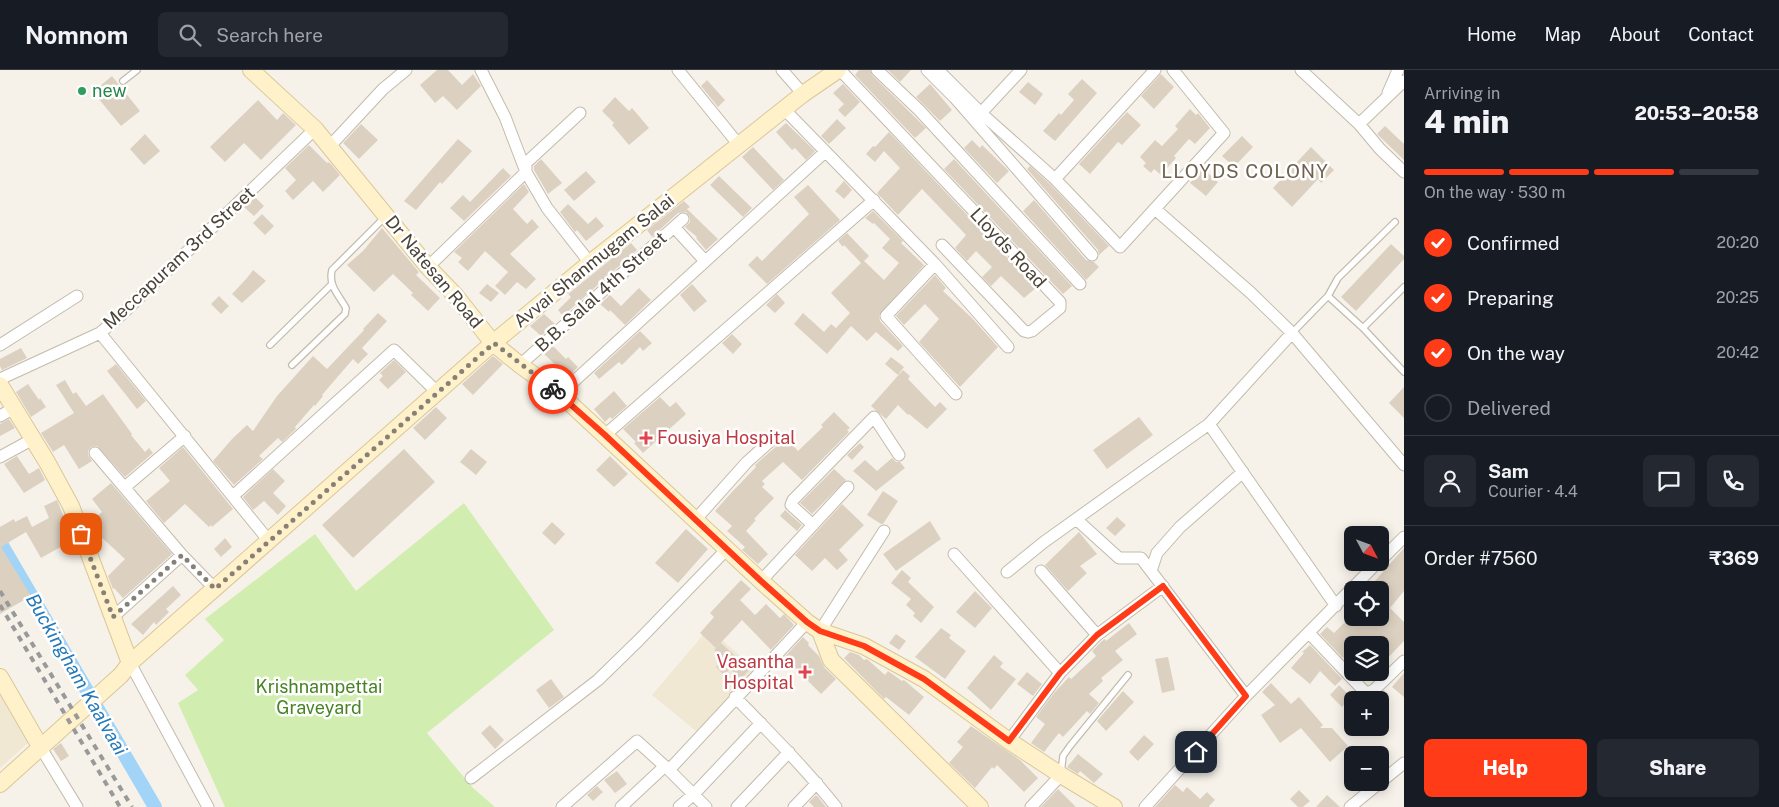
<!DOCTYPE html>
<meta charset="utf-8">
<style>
:root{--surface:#171b24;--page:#242831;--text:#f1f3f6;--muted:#9ea1a6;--line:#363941;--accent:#ff3b18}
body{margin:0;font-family:"Public Sans",sans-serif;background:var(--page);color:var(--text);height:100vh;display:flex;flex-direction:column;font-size:19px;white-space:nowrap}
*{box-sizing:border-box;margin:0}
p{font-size:16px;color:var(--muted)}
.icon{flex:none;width:28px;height:28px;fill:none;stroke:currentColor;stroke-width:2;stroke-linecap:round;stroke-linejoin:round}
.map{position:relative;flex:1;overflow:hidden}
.panel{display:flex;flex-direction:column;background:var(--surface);width:375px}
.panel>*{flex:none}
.needle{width:32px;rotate:131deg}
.controls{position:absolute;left:1344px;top:456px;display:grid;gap:10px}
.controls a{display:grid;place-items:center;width:45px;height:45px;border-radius:8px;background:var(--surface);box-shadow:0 2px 12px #0003;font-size:25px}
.pin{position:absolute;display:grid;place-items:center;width:42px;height:42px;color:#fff;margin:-21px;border-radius:10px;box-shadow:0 2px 8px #0006}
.courier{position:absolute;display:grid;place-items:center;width:50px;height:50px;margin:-25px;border:4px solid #ff3b18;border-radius:50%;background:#fff;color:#222;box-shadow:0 1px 6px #0007}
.overview em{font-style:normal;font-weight:800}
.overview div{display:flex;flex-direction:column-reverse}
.overview{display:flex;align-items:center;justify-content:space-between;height:85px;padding:0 20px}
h1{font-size:32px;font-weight:800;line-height:38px}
.bar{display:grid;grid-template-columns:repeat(4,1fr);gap:8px 5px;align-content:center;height:60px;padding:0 20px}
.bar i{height:6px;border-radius:4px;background:var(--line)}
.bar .current{background:var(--accent)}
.bar p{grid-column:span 4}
.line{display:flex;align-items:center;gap:12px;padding:0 20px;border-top:1px solid var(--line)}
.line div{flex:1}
.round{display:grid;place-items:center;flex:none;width:52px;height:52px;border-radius:8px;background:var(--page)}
ol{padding:0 20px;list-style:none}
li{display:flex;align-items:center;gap:15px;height:55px}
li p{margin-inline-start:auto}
li .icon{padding:5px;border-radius:50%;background:var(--accent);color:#fff;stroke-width:4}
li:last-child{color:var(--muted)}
li i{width:28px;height:28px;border:2px solid var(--line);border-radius:50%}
.button{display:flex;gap:10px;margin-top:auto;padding:10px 20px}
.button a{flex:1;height:58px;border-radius:8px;background:var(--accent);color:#fff;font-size:20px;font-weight:800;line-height:58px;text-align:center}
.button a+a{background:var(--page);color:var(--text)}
header{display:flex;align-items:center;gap:30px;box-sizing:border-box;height:70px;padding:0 25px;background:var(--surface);border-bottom:1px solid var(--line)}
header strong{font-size:24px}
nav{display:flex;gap:28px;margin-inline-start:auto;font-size:18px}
.search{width:350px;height:45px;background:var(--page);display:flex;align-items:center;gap:12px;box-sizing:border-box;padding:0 18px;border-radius:8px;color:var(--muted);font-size:19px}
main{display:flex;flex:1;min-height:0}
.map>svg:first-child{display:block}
.education{fill:#f0e8d3}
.green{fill:#d1edb0}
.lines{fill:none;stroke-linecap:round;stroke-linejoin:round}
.canal{stroke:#a2d4f7;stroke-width:14}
.building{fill:#dcd1c1}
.lane-casing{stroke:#c3bbab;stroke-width:8}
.street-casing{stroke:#c3bbab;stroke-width:13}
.secondary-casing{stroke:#dac796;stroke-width:18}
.lane{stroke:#fff;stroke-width:5.5}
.street{stroke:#fff;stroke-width:11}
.secondary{stroke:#fff2cb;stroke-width:16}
.rail{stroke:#999;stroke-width:4;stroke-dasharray:6 6;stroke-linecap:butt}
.done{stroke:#878076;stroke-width:5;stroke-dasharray:0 9}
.route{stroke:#ff3b18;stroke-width:6}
.leisure-dot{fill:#2e9e5b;stroke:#fff;stroke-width:2}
.health-dot{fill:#e0444e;stroke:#fff;stroke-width:2}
.labels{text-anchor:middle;stroke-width:5;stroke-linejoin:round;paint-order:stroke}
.leisure-label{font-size:18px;fill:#27864d;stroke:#fff;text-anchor:start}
.street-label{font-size:18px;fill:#4b4337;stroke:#fff}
.health-label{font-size:18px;fill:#be3a42;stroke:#fff;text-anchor:start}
.park-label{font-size:18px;fill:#488324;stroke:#fff}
.neighbourhood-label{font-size:19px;letter-spacing:1px;fill:#6f614d;stroke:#fff}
.water-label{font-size:19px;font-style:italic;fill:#257ab8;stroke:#fff}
</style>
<header>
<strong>Nomnom</strong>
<div class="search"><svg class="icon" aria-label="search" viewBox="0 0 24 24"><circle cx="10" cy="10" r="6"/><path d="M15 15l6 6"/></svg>Search here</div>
<nav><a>Home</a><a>Map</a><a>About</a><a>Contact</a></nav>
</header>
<main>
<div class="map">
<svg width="1404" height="737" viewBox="0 0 1404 737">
<rect width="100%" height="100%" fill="#f6f2ea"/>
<path class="education" d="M709,558L757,601L696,661L652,625Z
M0,625L28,673L0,698Z"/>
<path class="green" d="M464,433L554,560L427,663L473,718L495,737H225L178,633L198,620L185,605L224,570L205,549L315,464L356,521Z"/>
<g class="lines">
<path class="canal" d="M0,472L155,737"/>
</g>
<path class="building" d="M437,0H448L462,15L473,4L481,16L457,40L443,26L435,33L420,15Z
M859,0H870L872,5L926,58L915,68L855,5Z
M888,0H911L900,12Z
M1161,4L1174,17L1154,39L1141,26Z
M112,6L140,41L121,56L93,22Z
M1082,9L1097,23L1055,71L1043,61L1059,43L1061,45L1074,30L1068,24Z
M707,10L725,30L718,37L701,16Z
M1028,12L1043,24L1035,35L1019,22Z
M843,14L860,32L845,47L838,40L844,34L833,23Z
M930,14L952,40L940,51L916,27Z
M615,27L629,41L632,38L649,58L629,75L612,55L614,53L602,41Z
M258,30L277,50L283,43L296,55L261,90L244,73L225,92L210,77Z
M1190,39L1196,45L1198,43L1210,58L1195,74L1189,69L1174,86L1176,88L1161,105L1154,99L1151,103L1143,96L1146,93L1140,87L1155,70L1162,76L1178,59L1175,56Z
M1127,42L1141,55L1122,75L1118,72L1090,104L1079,94Z
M837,49L846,58L829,74L821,66Z
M786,53L815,81L806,90L795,78L792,80L776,62Z
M361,54L378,70L359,89L343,73Z
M1385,56L1404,74V90L1377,64Z
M889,62L1036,218L1024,228L1001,206L991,216L982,207L992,197L976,181L967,191L955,178L966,165L922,119L898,145L877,123L900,98L884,81L875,92L866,84L873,76L875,77Z
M145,64L160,81L144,95L130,79Z
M1242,66L1253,77L1234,97L1222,86Z
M458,69L472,81L442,114L440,112L416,140L404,131Z
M972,70L980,78L982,75L1009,101L997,113L964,78Z
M309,75L327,93L328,92L331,94L340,105L323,122L313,111L293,130L285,121L296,110L285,98Z
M753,77L784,110L773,120L742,87Z
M1311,77L1334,100L1321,113L1318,109L1292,137L1273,118Z
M541,89L562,113L548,124L534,100V96Z
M954,89L1072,216L1063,224L944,99Z
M1030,96L1050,114L1109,176L1099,185L1098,180L1027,99Z
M503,98L511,106L464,151L450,138L463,125L470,132Z
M1202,98L1218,112L1206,126L1190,113Z
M586,101L596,112L574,131L564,120Z
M719,106L752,138L743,147L710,115Z
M844,111L852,120L844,129L835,121Z
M524,114L529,122L513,139L527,154L532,149L539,157L510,184L536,209L526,219L517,212L505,225L495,216L508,202L485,181L468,201L458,192L462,188L454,182Z
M808,115L840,150L767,214L748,195L757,186L762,191L809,144L794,127Z
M255,127L264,136L254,146L244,137Z
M1034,130L1086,190L1094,192L1099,197L1086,210L1023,141Z
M684,131L690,137L687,139L718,169L706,180L696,168L697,167L685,157L690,152V148L686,142L678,143L652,167L647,160Z
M568,134L588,154L596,147L604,156L586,171L577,160L575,162L560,142Z
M873,141L903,171L901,173L924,195L879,245L880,251L903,276L898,281L876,262L867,271L851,256L827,284L794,254L803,243L824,262L831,254L836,258L850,243L831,223L861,193L844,175L843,177L838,171L847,163L869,186L864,191L884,210L899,193L882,178L890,169L874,153L873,154L865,148Z
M262,144L274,156L265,165L253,153Z
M382,158L419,202L416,205L440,228L428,241L411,225L413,223L393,204L374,222L347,195L363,181Z
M631,173L637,180L563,246L558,240L571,227L568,224Z
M1391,174L1404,186V189L1356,241L1341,227Z
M253,200L266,211L242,233L232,224L247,208Z
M935,205L946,218L943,221L972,248L998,277L960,317L919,272L939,249L925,234L904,255L896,246Z
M487,214L499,223L491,232L479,223Z
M692,214L707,231L694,242L680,225Z
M639,218L651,230L625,255L610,240L609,242L600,234L610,225L621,236Z
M777,224L785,233L775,243L766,235Z
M219,226L229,236L221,244L211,234Z
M378,243L387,251L362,278L368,284L358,294L353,289L322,325L323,326L315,336L314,335L295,357L296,359L282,372L278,368L259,386L263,389L234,415L213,391L232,369L247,355L253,361L277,326L313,286L327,299L364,260L363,259Z
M544,244L555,254L541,266L530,256Z
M640,261L652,273L643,281L640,277L622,295L619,292L599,309L594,303Z
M732,264L742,274L733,284L722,273Z
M553,276L566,289L568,287L578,297L566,309L556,299L558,297L544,284Z
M21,278L27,288L2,300L0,296V289Z
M493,286L503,294L473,325L462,314Z
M891,287L904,297L898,305L885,294Z
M394,290L406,302L388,319L379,310L383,306L380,303Z
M116,294L146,331L137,339L107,301Z
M903,300L910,306L908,309L935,337L940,332L947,339L927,359L909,344L908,345L898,335L886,349L871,336Z
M65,310L73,324L76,322L86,336L103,324L132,364L131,365L145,382L149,378L153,383L125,407L97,376L91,377L88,381V385L92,391L79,399L64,375L53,382L41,363L74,343L56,315Z
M28,314L39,330L40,328L46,337L31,347L16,322Z
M1404,317V348L1389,333Z
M614,321L627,336L612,349L610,347L605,352L594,339Z
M660,327L670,337L676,332L686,344L643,383L634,373L636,372L623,359Z
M436,337L447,348L425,370L413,358Z
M834,342L850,358L847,360L849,362L802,410L783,392L762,411L765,414L762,417L774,428L754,449L756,450L746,461L768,484L758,494L742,480L745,477L727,461L732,456L715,441L731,423L756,397L755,395L780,373L784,366L798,381L823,357L821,355Z
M1139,347L1153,365L1107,399L1093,380Z
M9,349L15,358L0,366V354Z
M860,373L864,377L852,390L847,385Z
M183,377L233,439L212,457L211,455L209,457L185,434L164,453L146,431L170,411L159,398Z
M404,379L435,412L353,488L322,455Z
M471,379L487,392L476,405L460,392Z
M17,386L29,404L39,398L45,410L24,423L4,394Z
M610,386L628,404L614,417L596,400Z
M892,388L896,392H900L905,398L876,421L853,401L865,390L877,401Z
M273,399L285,411L273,423L286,436L278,445L264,431L253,440L243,427Z
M834,399L846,410L812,444L800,433Z
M111,413L172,484L123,528L114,518L113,519L108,506L125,489L99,465L94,469L88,454L102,442L92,429Z
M883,421L898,431L883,454H881L867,445Z
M57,430L73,470L41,488L26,462L1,477L31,526L0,544V457L14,449L15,452L27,446L32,457L49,448L44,436Z
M842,434L864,455L839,480L848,490L837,500L825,488L812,501L795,485Z
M785,440L802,455L797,461L780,446Z
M1117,447L1126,455L1115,466L1106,458Z
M930,451L941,469L896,501L883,484Z
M552,452L565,464L555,475L542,463Z
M686,459L708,479L678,513L655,493Z
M1079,462L1097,484L1080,496L1087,503L1068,521L1045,495Z
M225,468L232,477L221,487L214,479Z
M1404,478V521L1390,538L1404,552V571L1380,596V575H1352L1343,588L1320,564L1327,557L1334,563L1349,548H1380V520H1367Z
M902,500L911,508L908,512L934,537L921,553L913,546L915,543L906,535L911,529L891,513Z
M741,510L751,519L740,530L755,545L766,534L780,548L784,544L794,555L771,580L742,550L716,578L700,563L714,547L710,543Z
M173,516L181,525L166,539L169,542L156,555L154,552L143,565L131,554Z
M975,521L992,538L975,558L956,542Z
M1129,553L1137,564L1115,581L1123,590L1101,608L1103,611L1089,624L1099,633L1090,644L1087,641L1063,667L1059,663L1044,682L1031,673L1045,654L1036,647L1054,623L1069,607L1071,609L1096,586L1092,581L1102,571L1105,569L1106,571Z
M941,558L951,565L949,568L966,581L945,609L915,587Z
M896,564L906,571L899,580L889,573Z
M803,567L809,573L808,575L819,586L824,597L836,609L821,624L790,593L786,598L780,592Z
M721,573L750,599L741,609L730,599L724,605L716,597L724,589L714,580Z
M1310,575L1342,609L1335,616L1320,601L1310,614L1291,598L1304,583L1302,582Z
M850,582L859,585L864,590L867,589L885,605L888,601L902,611L904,610L924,627L909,645L886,627L884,629L844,588Z
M994,585L1003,593L1000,597L1016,609L991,640L967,618Z
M1168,587L1175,620L1162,623L1155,589Z
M1027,602L1042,614L1033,626L1017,614Z
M1404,603V627L1392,617Z
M551,609L564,627L549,638L536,620Z
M1271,613L1291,634L1299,627L1323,655L1320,658H1332L1348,676L1330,692L1301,658L1280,673L1261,645L1275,635L1262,622Z
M1339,615L1351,627L1342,637L1330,625Z
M1123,621L1134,632L1106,661L1097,651Z
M490,655L504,670L495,679L481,663Z
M971,656L1020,690L1038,708L1024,722L997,695L994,699L992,697L975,718L949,693L963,677L957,672Z
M1144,665L1154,674L1138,691L1129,682Z
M61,673L69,686L61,691L53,679Z
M1078,684L1103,704L1094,713L1080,701L1078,704L1067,697Z
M617,701L627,714L615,723L604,710Z
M1175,715L1183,722L1187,717L1200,729L1207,722L1215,730L1209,736L1210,737H1155Z
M597,716L603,722L593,731L587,725Z
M1058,719L1076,737H1041Z
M1299,720L1310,731L1303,737H1298L1290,729Z
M816,725L818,727L826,737H814L809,732Z
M1327,725L1340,737H1316Z"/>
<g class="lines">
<defs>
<path id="lane" d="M123,11L137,0
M1328,226L1363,258L1404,302
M1363,258L1404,217
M1292,263L1328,226L1338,208L1395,152
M270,275L331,215
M292,295L345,244L346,238C339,225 328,216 332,200L385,147
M1061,703L1063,686L1070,676L1128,605"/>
<path id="street" d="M481,0L505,47L526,102L547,138L590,193
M678,0L739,75
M782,0L803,24
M840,0L1060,232V238L1032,261L1028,262L1024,261L942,175
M877,0L919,40L1080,214
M927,0L955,28L1092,185
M938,0L981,43L1055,109L1120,177L1224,63L1173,0
M1301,0L1359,54L1380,79L1404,102
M1388,23L1398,0
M784,39L935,194L1008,277
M981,43L1021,0
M1359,54L1404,11
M330,76L383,19L406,0
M1055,109L1155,0
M1155,139L1251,223L1292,263L1404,395
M674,157L705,191
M935,194L886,246L956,324
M428,197L526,102V93L580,43
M100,263L269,471
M0,275L77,226
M520,295L683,149
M0,309L100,263L121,245L315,59
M560,324L825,82
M0,346L14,338
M1209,354L1336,536
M605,365L874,130
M95,383L182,485L215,519
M0,387L33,369
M125,417L185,366
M233,426L394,280L437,322
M696,449L747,392L775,367
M1076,449L1119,488H1141L1246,626
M813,455L791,435L793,430L874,347L899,385
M954,484L1060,603
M1380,491L1404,467
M1151,501L1157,483L1180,457L1243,402
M1007,502L1044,472L1209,354L1292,263
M761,511L848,417
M113,547L182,485
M820,561L884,461
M1309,563L1365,622H1370L1375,619L1404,591
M1097,565L1163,516
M130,593L208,737
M735,627C770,663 805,698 836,737
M1009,671L1060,603L1097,565L1041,501
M41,678L77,737
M669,700L807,552
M471,708L598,610L639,570L727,479
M562,737L637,671L669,700L706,737
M621,737L665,696
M679,737L694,724L761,653
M737,737L789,682
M794,737L817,713
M1031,737L1061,705
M1145,737L1246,626L1378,492
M1350,737L1404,693"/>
<path id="secondary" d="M251,0L315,59L428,197L455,225L493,273L520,295L560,324L761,511L807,552L820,561L864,576L924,609L1009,671L1061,705L1114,737
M0,315L47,392L71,436L130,593
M820,561L831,590L980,737
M0,607L41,678
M0,714L121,605L130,593L493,273L590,193L803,24L838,0"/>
</defs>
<use href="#lane" class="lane-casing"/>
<use href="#street" class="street-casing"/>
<use href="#secondary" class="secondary-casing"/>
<use href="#lane" class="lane"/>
<use href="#street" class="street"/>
<use href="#secondary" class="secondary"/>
<path class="rail" d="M0,521L132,737
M0,535L120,737"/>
</g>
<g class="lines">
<path class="done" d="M81,464L113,547L182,485L215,519L494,273L553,319"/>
<path class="route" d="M553,319L605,365L761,511L807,552L820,561L864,576L924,609L1009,671L1060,603L1097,565L1163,516L1246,626L1196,682"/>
</g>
<circle class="leisure-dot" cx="82" cy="21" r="5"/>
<g class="health-dot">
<path d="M643.5 360.5h5v5h5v5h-5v5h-5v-5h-5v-5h5z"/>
<path d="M802.5 594.5h5v5h5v5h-5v5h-5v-5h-5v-5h5z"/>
</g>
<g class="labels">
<g class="leisure-label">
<text x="92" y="27">new</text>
</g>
<g class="street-label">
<text transform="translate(1008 178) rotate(47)" y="6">Lloyds Road</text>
<text transform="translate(179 188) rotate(-43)" y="6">Meccapuram 3rd Street</text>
<text transform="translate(594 191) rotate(-39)" y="6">Avvai Shanmugam Salai</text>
<text transform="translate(434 202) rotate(50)" y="6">Dr Natesan Road</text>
<text transform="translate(601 222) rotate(-42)" y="6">B.B. Salal 4th Street</text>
</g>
<g class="health-label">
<text x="657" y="374">Fousiya Hospital</text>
<text x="794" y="598" text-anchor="end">Vasantha<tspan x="794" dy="21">Hospital</tspan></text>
</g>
<g class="park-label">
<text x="319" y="623">Krishnampettai<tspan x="319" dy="21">Graveyard</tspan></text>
</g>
<g class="neighbourhood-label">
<text x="1245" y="108">LLOYDS COLONY</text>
</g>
<g class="water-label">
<text transform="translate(77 604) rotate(60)" y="7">Buckingham Kaalvaai</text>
</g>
</g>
</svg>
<div class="controls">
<a><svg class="needle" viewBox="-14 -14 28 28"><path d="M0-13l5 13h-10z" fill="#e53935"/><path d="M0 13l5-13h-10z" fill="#9ea1a6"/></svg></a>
<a><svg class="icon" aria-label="locate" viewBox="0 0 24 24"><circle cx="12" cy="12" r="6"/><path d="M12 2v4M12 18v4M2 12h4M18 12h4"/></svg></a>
<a><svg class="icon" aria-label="layers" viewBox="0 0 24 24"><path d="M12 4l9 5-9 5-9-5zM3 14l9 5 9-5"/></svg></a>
<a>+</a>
<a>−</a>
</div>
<div class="pin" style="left:81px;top:464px;background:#ea580c"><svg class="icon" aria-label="bag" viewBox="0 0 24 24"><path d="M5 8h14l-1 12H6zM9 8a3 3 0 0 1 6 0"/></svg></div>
<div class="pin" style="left:1196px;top:682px;background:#1f2937"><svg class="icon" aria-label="home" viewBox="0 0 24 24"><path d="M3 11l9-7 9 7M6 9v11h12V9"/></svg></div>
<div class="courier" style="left:553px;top:319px"><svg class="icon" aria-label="bike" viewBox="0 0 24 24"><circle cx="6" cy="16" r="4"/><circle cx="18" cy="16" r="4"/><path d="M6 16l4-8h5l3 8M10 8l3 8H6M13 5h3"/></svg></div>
</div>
<section class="panel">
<div class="overview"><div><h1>4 min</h1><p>Arriving in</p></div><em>20:53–20:58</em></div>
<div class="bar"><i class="current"></i><i class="current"></i><i class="current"></i><i></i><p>On the way · 530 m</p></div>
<ol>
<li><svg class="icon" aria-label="check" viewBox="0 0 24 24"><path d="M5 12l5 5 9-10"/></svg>Confirmed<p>20:20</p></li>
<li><svg class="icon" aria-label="check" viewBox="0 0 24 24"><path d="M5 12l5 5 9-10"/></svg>Preparing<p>20:25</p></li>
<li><svg class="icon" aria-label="check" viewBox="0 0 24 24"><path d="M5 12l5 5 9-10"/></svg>On the way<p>20:42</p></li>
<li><i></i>Delivered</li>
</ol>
<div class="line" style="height:90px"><a class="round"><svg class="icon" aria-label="person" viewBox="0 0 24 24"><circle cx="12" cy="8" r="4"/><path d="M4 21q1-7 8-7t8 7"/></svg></a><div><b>Sam</b><p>Courier · 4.4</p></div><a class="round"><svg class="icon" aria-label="chat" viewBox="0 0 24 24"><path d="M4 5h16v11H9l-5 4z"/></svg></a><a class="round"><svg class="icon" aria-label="phone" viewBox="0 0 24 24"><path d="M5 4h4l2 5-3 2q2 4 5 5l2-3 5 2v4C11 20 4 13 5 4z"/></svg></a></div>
<div class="line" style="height:65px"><div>Order #7560</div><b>₹369</b></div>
<div class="button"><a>Help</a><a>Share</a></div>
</section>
</main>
